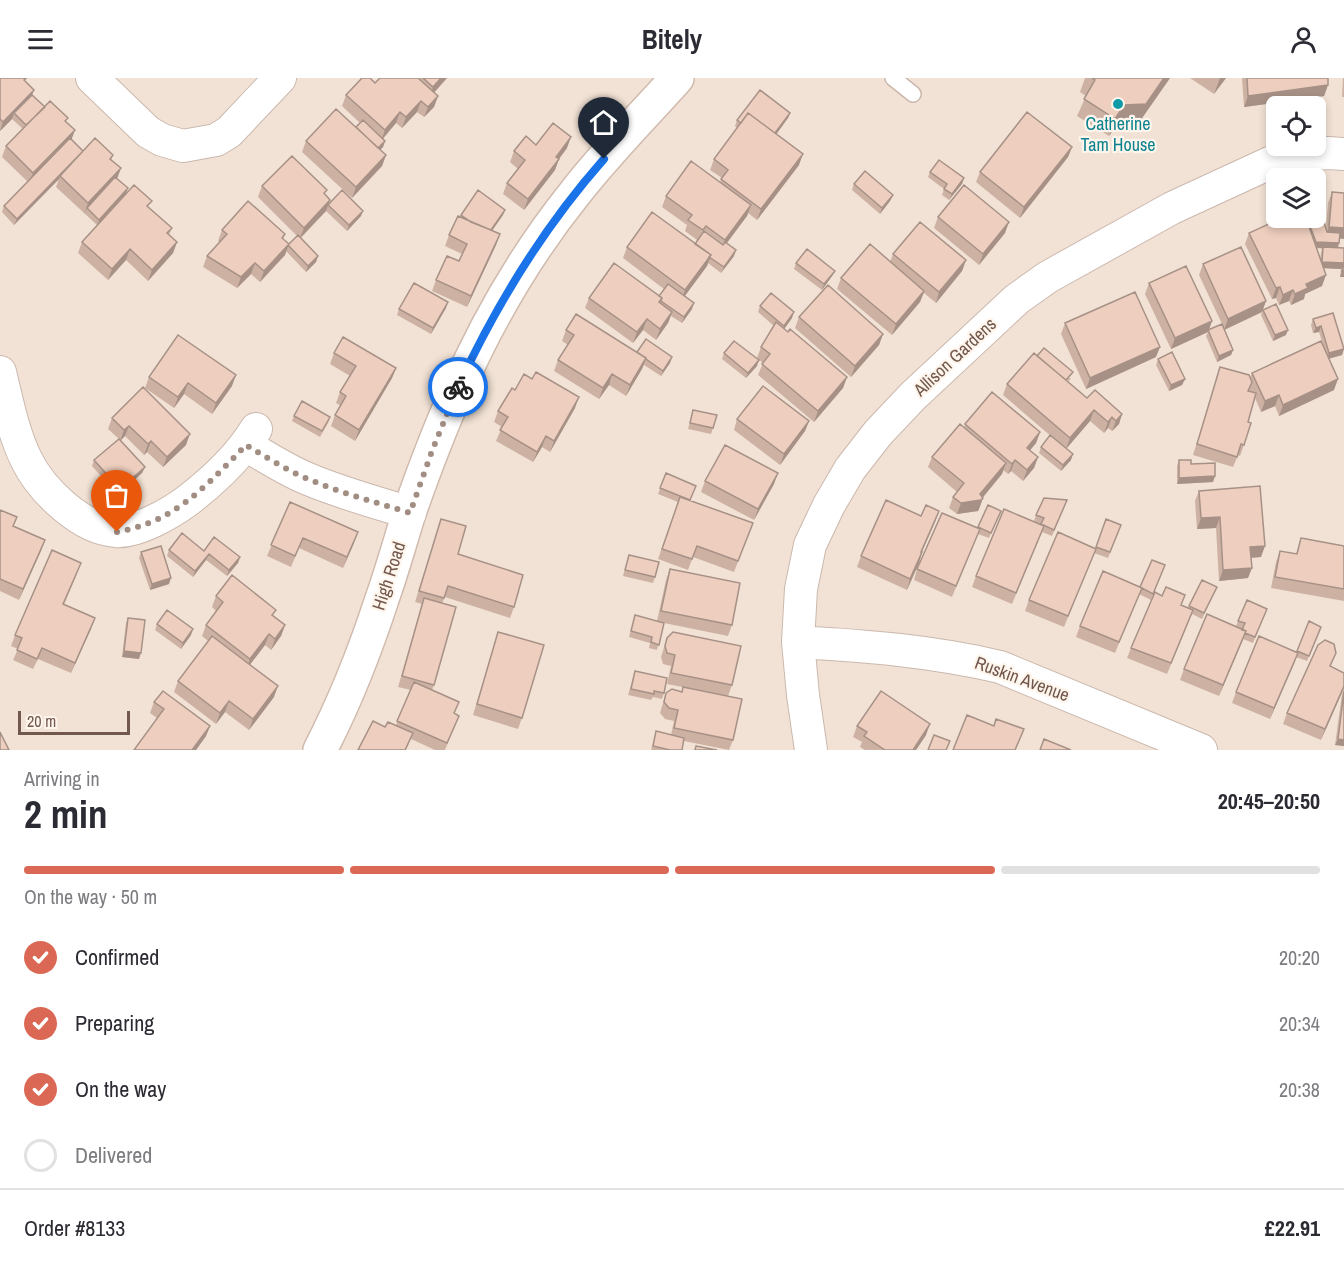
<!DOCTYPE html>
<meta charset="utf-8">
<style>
:root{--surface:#fff;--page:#f7f7f7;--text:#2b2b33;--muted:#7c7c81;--line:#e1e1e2;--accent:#db6854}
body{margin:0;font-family:"Archivo Narrow",sans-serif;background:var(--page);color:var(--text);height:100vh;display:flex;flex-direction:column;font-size:22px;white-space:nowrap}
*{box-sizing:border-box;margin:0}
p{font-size:20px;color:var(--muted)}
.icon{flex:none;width:33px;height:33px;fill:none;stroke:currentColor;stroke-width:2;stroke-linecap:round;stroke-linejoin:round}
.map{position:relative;height:672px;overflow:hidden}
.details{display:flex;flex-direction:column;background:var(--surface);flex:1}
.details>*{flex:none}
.fabs{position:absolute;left:1266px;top:18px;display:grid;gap:12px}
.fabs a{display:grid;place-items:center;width:60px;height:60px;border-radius:9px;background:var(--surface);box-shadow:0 3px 9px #0003;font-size:30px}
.scale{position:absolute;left:18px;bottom:15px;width:112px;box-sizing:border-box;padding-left:6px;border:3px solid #72574c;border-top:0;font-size:16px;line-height:21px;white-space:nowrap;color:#72574c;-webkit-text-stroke:4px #fef5ec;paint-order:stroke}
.pin{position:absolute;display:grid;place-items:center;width:51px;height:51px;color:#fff;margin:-62px -26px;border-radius:50% 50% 50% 0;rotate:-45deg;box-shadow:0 0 6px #0007}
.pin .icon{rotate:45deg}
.courier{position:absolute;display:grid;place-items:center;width:60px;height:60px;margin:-30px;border:4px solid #1a73e8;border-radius:50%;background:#fff;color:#222;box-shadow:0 2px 8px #0007}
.head em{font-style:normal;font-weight:700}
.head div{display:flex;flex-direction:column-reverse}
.head{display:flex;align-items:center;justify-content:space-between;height:102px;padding:0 24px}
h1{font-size:39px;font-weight:700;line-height:45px}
.bar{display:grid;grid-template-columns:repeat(4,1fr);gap:9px 6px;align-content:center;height:72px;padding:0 24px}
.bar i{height:8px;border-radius:4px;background:var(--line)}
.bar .on{background:var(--accent)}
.bar p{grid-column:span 4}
.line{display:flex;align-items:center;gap:15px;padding:0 24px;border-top:2px solid var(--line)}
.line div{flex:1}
ol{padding:0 24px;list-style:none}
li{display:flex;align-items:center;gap:18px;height:66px}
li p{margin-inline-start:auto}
li .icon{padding:6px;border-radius:50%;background:var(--accent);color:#fff;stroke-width:4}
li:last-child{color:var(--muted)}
li i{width:33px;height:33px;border:3px solid var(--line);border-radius:50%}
header{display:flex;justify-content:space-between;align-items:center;height:78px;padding:0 24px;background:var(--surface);font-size:27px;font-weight:700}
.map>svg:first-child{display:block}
.residential{fill:#f2e2d5;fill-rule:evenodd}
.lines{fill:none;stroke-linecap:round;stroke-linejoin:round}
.lane-casing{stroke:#cbb8ad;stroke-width:18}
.street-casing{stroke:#cbb8ad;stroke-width:34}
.secondary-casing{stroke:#d0baad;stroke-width:36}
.lane{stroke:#fff;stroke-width:15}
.street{stroke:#fff;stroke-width:32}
.secondary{stroke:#fff;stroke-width:33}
.wall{fill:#cdb2a4;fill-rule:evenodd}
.shaded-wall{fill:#a79186}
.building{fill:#eecfbf;stroke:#a79186;stroke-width:1.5}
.done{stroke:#a28d82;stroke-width:6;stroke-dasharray:0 10.8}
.route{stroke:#1a73e8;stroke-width:8}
.culture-dot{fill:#0f9aa8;stroke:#fef5ec;stroke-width:2}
.labels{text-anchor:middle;stroke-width:4.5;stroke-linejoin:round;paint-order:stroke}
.culture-label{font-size:18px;fill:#0d838f;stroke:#fef5ec}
.street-label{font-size:18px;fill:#72574c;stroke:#fef5ec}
</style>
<header><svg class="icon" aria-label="menu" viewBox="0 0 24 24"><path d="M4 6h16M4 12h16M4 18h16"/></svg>Bitely<svg class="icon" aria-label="person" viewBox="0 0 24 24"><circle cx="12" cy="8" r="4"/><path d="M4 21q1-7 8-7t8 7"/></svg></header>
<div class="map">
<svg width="1344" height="672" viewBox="0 0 1344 672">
<rect width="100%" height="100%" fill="#faf1e6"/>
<path class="residential" d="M0,0H1344V672H0ZM1276,28H1316V68H1276ZM1276,100H1316V140H1276Z"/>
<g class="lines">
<defs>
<path id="lane" d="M893,0L913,16"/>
<path id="street" d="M92,0L148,54L162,62L183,68L216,62L229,54L280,0
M0,294C7,323 13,354 26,381C41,412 81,451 116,453C136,455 171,435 187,423C213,403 239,379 256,351
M246,367C266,379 286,392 308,401C341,415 375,424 410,435
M798,564C866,568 933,573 1000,589L1201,672
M811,672L803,617L798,564L801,511L810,467L829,427L850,391L878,355L913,318L1017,221L1048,199L1172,130L1274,83L1301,77L1328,75L1344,76"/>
<path id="secondary" d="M320,672C345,624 365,573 382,521C392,493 400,464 409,435C423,395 438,355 455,317C486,245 526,176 575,115C606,75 643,38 677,0"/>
</defs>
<use href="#lane" class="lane-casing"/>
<use href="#street" class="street-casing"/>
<use href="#secondary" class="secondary-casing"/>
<use href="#lane" class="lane"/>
<use href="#street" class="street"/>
<use href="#secondary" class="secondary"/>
</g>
<path class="wall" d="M0,0H27L25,3L34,12L32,17L45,29L66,44L71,61L83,73L113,77L111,82L121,90L97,147L56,109L59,101L14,147L2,134L4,128L28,104L2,79L6,68L23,51L12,41L0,53Z
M380,0H447L434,15L438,18L434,29L424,39L417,34L402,50L396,45L383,60L385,63L383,69L380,72L386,77L382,88L352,120L302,74L306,63L356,49L360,45L342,28L346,17L375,5Z
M1085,0H1170L1140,43L1118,45L1109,58L1077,38L1086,18L1080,14Z
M1190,0H1226L1214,16Z
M1242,0H1328V7L1324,18L1244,29Z
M1343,0H1344V19H1342Z
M790,35L788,40L776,56L799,87L757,142L748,135L747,138L726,165L734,178L721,195L708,185L707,188L685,218L692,231L682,245L671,238L668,245L656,262L643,252L633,265L585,230L589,220L659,218L664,211L623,180L627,169L695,166L697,162L685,153L687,147L662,129L666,118L720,104L722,100L710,92L714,81L737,50L735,48L737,42Z
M536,67L567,70L559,81L555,92L524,132L503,116L507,105L518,91L510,84L514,73Z
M1072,69L1068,79L1020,140L976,104L980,94Z
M930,94L964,100L962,106L949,122L942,117L944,111L928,99Z
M854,106L893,117L890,123L880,136L852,112Z
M262,108L325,117L328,127L361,138L347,153L326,133L301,160L318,178L316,184L306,194L286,173L285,177L260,204L251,196L237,210L203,189L207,178L220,164L218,163L222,152L285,156L283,161L289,166L297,158L258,119Z
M1332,114L1340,161L1338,170H1344V199H1340L1341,191L1324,190L1322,208L1305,216L1304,221L1291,227L1289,223L1279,227L1276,220L1272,221L1245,166L1249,155L1282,140L1326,150L1328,125ZM1317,170H1322L1321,175L1320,181Z
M149,130L172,150L169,157L177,164L173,175L148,203L126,182L108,202L78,175L82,164Z
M461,137H503L492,153L500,156L496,167L467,229L432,213L436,202L459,183L462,176L445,168L449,157Z
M938,139L1005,155L979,187L934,150Z
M893,176L966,182L962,193L936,225L924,215L920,224L892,257L837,211L841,200L890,184Z
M796,185L835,193L832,198L822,212L794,191Z
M1203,186L1266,223L1262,234L1224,252L1233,272L1231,277L1217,284L1206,258L1208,254L1171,271L1145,216L1149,205L1212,243L1209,252L1222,246L1199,197Z
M760,228L792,240L784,251L847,299L843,310L814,344L758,297L763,285L757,280L761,269L774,248L758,234Z
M446,230L431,256L397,237L399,231Z
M1263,232L1286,257L1273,263L1261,237Z
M1333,235L1342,277L1329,281L1334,312L1279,338L1275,328L1261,334L1255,320L1248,344L1244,367L1240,378L1238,377L1233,389L1193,377L1220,289L1250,300L1252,295L1323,267L1319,254L1313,255L1311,247L1313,241Z
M799,239L883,256L879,267L851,299L795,250Z
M1065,245L1156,279L1086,311L1061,256Z
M566,252L637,274L670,285L661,298L644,287L626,318L609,307L599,321L554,293L558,282L568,267L562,263Z
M334,275L396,290L392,300L355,363L331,348L335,337L341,328L336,325L340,314L350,298L330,286Z
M724,275L757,288L746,300L722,281Z
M1158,281L1185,301L1182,307L1169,313L1156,287Z
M149,299L232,308L212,336L184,316L174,330L145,310Z
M1071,300L1068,304L1087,320L1122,336L1119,346L1112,353L1108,350L1104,355L1090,343L1066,371L1003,317L1007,306Z
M515,312L575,330L550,374L542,369L533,384L496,363L502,349L494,344L498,333Z
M693,332L713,350L711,356L688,351Z
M294,338L330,339L328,345L320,359L292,343Z
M112,340L186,367L163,389L147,374L144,377L125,358L121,362L145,389L142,395L118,417L92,388L94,382L119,361L108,351Z
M737,341L809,343L805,353L780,387L734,352Z
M965,346L1040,354L1036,365L1030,372L1038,379L1034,390L1023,403L1011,393L1008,396L1003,392L1002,396L982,419L983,420L979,431L978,433L957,436L949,430L953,419L957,414L928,389L932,379L964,350Z
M1041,369L1071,382L1061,393L1039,375Z
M1179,382L1191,386L1215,398L1213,404L1177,406V388Z
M666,395L690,422L753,445L734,494L693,479L688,492L658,481L678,424L658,416Z
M705,403L774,406L754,442L701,414Z
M1199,413L1261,479L1251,480L1248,500L1219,503L1216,450L1197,451L1195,423Z
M290,424L354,465L343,490L299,470L291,489L267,478Z
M1065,428L1052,458L1042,454L1012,526L972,509L976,498L1041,447L1034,443L1036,437Z
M0,432L13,448L45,462L19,522L0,513Z
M1001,433L989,460L978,456L952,519L914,502L917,491Z
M441,441L458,476L514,529L510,540L445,519L442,525L434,607L432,612L455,636V648L445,672H435L411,661L406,672L385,649L396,647L411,612L398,609L422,526L415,524Z
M1106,441L1121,447L1108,480L1094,475L1064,549L1025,533L1029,522L1095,471Z
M935,444L922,474L919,485L907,512L857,489L861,478Z
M1301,460L1344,468V523L1271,510L1276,484L1280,473L1296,476Z
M169,472L204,473L240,479L238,485L227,498L206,482L193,499L167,478Z
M141,474L169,506L150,512L139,480Z
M629,477L655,499L653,505L623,498Z
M1165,487L1151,522L1139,516L1115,575L1076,559L1080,548L1140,509Z
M670,491L732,547L728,558L664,545L657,572L649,570L650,565L629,559L635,537L657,543L666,502Z
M77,496L64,527L91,551L71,595L38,581L33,591L13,582L18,571L11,568L15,557Z
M1202,502L1217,509L1214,515L1202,541L1192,536L1167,596L1127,580L1131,570L1182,527L1188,530Z
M216,518L274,538L285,547L281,558L271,572L265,567L250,586L274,619L249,652L225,634L216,646L174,614L178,603L208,563L202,558L206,547L216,533L212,529Z
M1247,522L1267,531L1253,565L1243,561L1219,618L1180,602L1184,591L1242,552L1236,548Z
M128,540L139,581L122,579L126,545Z
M1309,543L1321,549L1307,583L1296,579L1270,641L1232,625L1236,614L1297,574Z
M157,546L191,557L181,571L155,552Z
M498,554L522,640L518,651L473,637Z
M667,560L732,607L728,618L667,606L671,588L663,586L661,579Z
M635,593L664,615L662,621L653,619L651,622L628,617Z
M1344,610L1321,662L1283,646L1287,635Z
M1344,611V668L1335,667L1342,616Z
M666,615L733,662L729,672L684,663L682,672H651L656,653L671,657L674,643L665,641L660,635Z
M154,624L210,648L206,658L196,672H134L157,640L150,635Z
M857,648L926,657L916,672H865L860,669L862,664L853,659Z"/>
<path class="shaded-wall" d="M441,0H447L429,20L433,9Z
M1164,0H1170L1140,43L1118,45L1109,58L1115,41L1124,27Z
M1220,0H1226L1214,16Z
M1328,7L1324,18L1244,29L1248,18Z
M34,12L30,22L14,35L12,41L0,53L3,44Z
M438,18L434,29L424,39L428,29Z
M421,23L417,34L402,50L406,39Z
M400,34L396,45L381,63L385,52Z
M790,35L788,40L770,65L772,59Z
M75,52L71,63L29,105L33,95Z
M571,59L567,70L552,90L556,79Z
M385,63L383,69L373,79L375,74Z
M1072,69L1068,79L1020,140L1024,129Z
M83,73L60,98L59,101L14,147L17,141Z
M803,76L799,87L757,142L761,131Z
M386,77L382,88L352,120L356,109Z
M559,81L555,92L524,132L528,121Z
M121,90L117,101L87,130L84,136L88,125Z
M964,100L962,106L949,122L952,116Z
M128,110L126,116L97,147L99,142Z
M893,117L890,123L880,136L882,130Z
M330,122L326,133L300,160L304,150Z
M751,127L747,138L721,173L725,162Z
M505,132L503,137L486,161L488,156Z
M363,133L361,138L347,153L349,147Z
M1009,144L1005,155L979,187L983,176Z
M1329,149L1344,150V161L1325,159Z
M500,156L496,167L467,229L471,218Z
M177,164L173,175L148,203L152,192Z
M1316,164L1339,165L1337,171L1314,170Z
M289,166L285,177L260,204L264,193Z
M130,171L126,182L108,202L112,191Z
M736,172L734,178L721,195L724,189Z
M711,177L707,188L681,223L685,212Z
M318,178L316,184L306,194L308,188Z
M966,182L962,193L936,225L939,214Z
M1322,184L1343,185L1341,191L1320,190Z
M255,185L251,196L237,210L241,199Z
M835,193L832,198L822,212L824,206Z
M1342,193H1344V199H1340Z
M1326,197L1322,208L1305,216L1304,221L1291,227L1295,216L1306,206Z
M1280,209L1276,220L1272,221L1276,210Z
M1293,212L1289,223L1279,227L1283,217Z
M924,213L920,224L892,257L896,246Z
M1266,223L1262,234L1224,252L1228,241Z
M448,224L446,230L431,256L433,250Z
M694,225L692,231L682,245L684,239Z
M672,234L668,245L656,262L660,251Z
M794,234L792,240L782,254L784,248Z
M647,241L643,252L633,265L637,254Z
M1212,243L1208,254L1171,271L1175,260Z
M1321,248L1319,254L1313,255L1316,250Z
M1288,252L1286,257L1273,263L1275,257Z
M883,256L879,267L851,299L855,288Z
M1160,269L1156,279L1086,311L1090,300Z
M1344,271L1342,277L1327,281L1329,275Z
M1233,272L1231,277L1217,284L1219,278Z
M672,279L670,285L661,298L663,293Z
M646,280L642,291L626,318L630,307Z
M759,282L757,288L746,300L748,295Z
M396,290L392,300L355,363L359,352Z
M612,296L609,307L599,321L603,310Z
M236,297L232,308L212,336L216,325Z
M847,299L843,310L814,344L818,333Z
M1185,301L1182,307L1169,313L1171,307Z
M1338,301L1334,312L1279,338L1283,327Z
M188,305L184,316L174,330L178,319Z
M1279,317L1275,328L1261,334L1265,323Z
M579,319L575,330L550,374L554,363Z
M1094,332L1090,343L1066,371L1070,360Z
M1122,336L1119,346L1112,353L1116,343Z
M1112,339L1108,350L1104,355L1108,344Z
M809,343L805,353L780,387L784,376Z
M129,348L125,358L120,363L124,352Z
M1040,354L1036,365L1023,381L1027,370Z
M190,356L186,367L163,389L167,379Z
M546,358L542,369L533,384L537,374Z
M151,363L147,374L144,377L148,366Z
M1073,376L1071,382L1061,393L1063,387Z
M1038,379L1034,390L1023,403L1027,392Z
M1015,382L1011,393L1008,396L1012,386Z
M1006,385L1002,396L980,423L983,420L979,431L978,433L957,436L961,425L980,416Z
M145,389L142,395L118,417L120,411Z
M778,395L774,406L754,442L758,431Z
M1215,398L1213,404L1177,406L1179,400Z
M939,433L935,444L917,484L921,474Z
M1220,439L1216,450L1197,451L1201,440Z
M358,454L354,465L343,490L347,479Z
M45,462L41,473L19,522L23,511Z
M1265,468L1261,479L1246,480L1250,469Z
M922,474L919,485L907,512L910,501Z
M209,476L206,482L193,499L195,493Z
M240,479L238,485L227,498L229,492Z
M1252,490L1248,500L1219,503L1223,492Z
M171,500L169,506L150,512L152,506Z
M95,540L91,551L71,595L75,585Z
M285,547L281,558L271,572L275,561Z
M193,551L191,557L181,571L183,565Z
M1246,553L1242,564L1219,618L1223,607Z
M269,556L265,567L246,592L250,581Z
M124,573L141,575L139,581L122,579Z
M1298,575L1294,586L1270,641L1274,630Z
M278,608L274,619L249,652L253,641Z
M1344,608V610L1321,662L1325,651Z
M229,623L225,634L216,646L220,635Z
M930,646L926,657L916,672H913Z
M210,648L206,658L196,672H192Z
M1338,661L1344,662V668L1335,667Z"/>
<path class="building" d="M0,0H26L24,2L34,12L3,44L0,41Z
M362,0H370L375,5L380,0H418L438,18L428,29L421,23L406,39L400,34L385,52L346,17Z
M423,0H441L433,9Z
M1092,0H1164L1146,26L1124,27L1115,41L1084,21L1095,2Z
M1247,0H1328V7L1248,18Z
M760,12L790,35L775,55L748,35L741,45L737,42Z
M32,17L45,29L26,47L14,35Z
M50,23L68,40L65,43L75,52L33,95L6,68Z
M336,31L386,77L356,109L306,63Z
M1027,34L1072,69L1024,129L980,94Z
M748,35L803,76L761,131L721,101L728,92L714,81Z
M363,42L385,63L378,70L356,49Z
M553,45L571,59L556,79L559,81L528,121L507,105L525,82L514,73L526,58L536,67Z
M70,60L83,73L17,141L4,128Z
M95,60L113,77L110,81L121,90L88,125L60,98Z
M292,78L327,112L324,115L330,122L304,150L262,108Z
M939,82L964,100L952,116L944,111L947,106L930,94Z
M691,83L751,127L725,162L706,148L703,152L688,142L692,137L666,118Z
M865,93L893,117L882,130L854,106Z
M115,99L128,110L99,142L87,130Z
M134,107L152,123L147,128L172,150L167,155L177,164L152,192L130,171L112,191L82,164Z
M964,107L1009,144L983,176L938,139Z
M342,112L363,133L349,147L328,127Z
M478,112L505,132L491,152L471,144L461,137Z
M1332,114L1344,115V150L1329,149Z
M248,123L285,156L282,160L289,166L264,193L255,185L241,199L207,178L227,156L222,152Z
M1319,128L1327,154L1340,155L1339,165L1316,164L1307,140H1316V130Z
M652,134L711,177L685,212L627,169Z
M458,138L500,156L471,218L436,202L447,178L459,183L467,166L449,157Z
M1282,140H1306L1326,197L1306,206L1308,210L1295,216L1293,212L1283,217L1280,209L1276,210L1249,155Z
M920,144L966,182L939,214L893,176Z
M704,153L723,167L725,164L736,172L724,189L709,179L711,177L695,166Z
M298,157L318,178L308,188L288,167Z
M870,166L924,213L896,246L841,200Z
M1241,169L1266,223L1228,241L1203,186Z
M1323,169L1344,170V193H1342L1343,185L1322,184Z
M807,171L835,193L824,206L796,185Z
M614,185L662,220L659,224L672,234L660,251L647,241L637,254L589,220Z
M1186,188L1212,243L1175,260L1149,205Z
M414,205L448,224L433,250L399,231Z
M668,206L694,225L684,239L661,223L662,220L659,218Z
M828,207L883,256L855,288L799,239Z
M1135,214L1160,269L1090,300L1065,245Z
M771,215L794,234L784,248L760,228Z
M1276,226L1288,252L1275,257L1263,232Z
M1333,235L1344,271L1329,275L1321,248L1316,250L1313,241Z
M576,236L646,280L630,307L612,296L603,310L558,282L574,257L566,252Z
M776,244L788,254L790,251L847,299L818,333L762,286L770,276L761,269Z
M1222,246L1233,272L1219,278L1208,252Z
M178,257L236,297L216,325L188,305L178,319L149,299Z
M343,259L396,290L359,352L335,337L346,318L340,314L356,288L334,275Z
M646,261L672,279L663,293L646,281V280L637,274Z
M734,263L759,282L748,295L724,275Z
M1321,263L1338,301L1283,327L1279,317L1265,323L1252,295Z
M1044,270L1073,294L1066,302L1037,278Z
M1172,274L1185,301L1171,307L1158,281Z
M1034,275L1087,320L1095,312L1122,336L1116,343L1112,339L1108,344L1094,332L1070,360L1007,306Z
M1220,289L1249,297L1252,304L1248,313L1256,315L1248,344L1251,345L1244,367L1241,366L1237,379L1197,366Z
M536,294L579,319L554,363L546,358L537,374L500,352L508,339L498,333L512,310L515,312L524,296L532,301Z
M763,308L809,343L784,376L737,341Z
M143,309L190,356L167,379L151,363L148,366L129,348L124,352L112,340Z
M992,314L1040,354L1027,370L1038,379L1027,392L1015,382L1012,386L965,346Z
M302,323L330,339L322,353L294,338Z
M693,332L717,337L713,350L690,345Z
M960,346L1006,385L980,416L983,420L981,422L961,425L953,419L964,405L932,379Z
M1050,357L1073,376L1063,387L1041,369Z
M119,361L145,389L120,411L94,382Z
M725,367L778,395L758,431L705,403Z
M1179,382H1191V386L1215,385V398L1179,400Z
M666,395L696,408L690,422L660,410Z
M1260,408L1265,468L1250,469L1252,490L1223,492L1220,439L1201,440L1199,413Z
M680,419L753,445L738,483L697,468L692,481L662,471Z
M1044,420L1067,422L1054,452L1041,446L1044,440L1036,437Z
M886,422L921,438L926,427L939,433L921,474H922L910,501L861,478Z
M290,424L358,454L347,479L303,460L295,478L271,467Z
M988,427L1001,433L991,455L978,449Z
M1004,431L1044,448L1016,515L976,498Z
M0,432L17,439L13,448L45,462L23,511L0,501Z
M942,435L980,451L956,508L917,491Z
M441,441L466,448L458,476L523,497L514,529L448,508L444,520L419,513Z
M1106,441L1121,447L1110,474L1096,469Z
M1058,454L1096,471L1068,538L1029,522Z
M182,455L204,473L214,459L240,479L229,492L209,476L195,493L169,472Z
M1301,460L1344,468V511L1275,499L1280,473L1297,476Z
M161,468L171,500L152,506L141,474Z
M52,472L81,485L63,526L95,540L75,585L42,570L37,581L17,572L22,560L15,557Z
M629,477L659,484L655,499L625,492Z
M1152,482L1165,487L1153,516L1140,509Z
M670,491L740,505L732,547L661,533Z
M1103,493L1142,510L1119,564L1080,548Z
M232,497L276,532L272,537L285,547L275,561L269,556L250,581L206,547L223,524L216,518Z
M1202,502L1217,509L1204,535L1189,528Z
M1166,509L1185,517L1181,527L1193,532L1171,585L1131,570L1155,514L1162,518Z
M424,520L456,529L434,607L402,598Z
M1247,522L1267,531L1255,559L1245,555L1246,553L1242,552L1245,545L1238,543Z
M167,532L193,551L183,565L157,546Z
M1207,536L1246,553L1223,607L1184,591Z
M635,537L664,545L659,567L651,564L652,559L631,553Z
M128,540L145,542L141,575L124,573Z
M1309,543L1321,549L1309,578L1297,573Z
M498,554L544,567L522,640L477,626Z
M673,554L741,568L732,607L671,595L675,577L667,575L665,568L667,560Z
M212,558L278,608L253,641L229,623L220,635L178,603Z
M1259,558L1298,575L1274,630L1236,614Z
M1325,562L1334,566L1336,575L1330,588L1344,595V608L1325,651L1287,635L1318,567Z
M635,593L667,600L664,615L654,613V616L631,611Z
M414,604L459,624L454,635L459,638L447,665L397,643Z
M683,609L742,621L733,662L674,650L678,632L669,630L664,624L666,615L672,611L682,614Z
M163,613L210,648L192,672H134L164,631L154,624Z
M881,613L930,646L913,672H885L864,658L867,654L857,648Z
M1344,613V662L1338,661Z
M967,637L994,648L996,641L1024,651L1015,672H953Z
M373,643L385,649L388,644L413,655L405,672H358Z
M656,653L684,660L682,672H670L653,668Z
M0,654L9,672H0Z
M934,657L950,663L946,672H928Z
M1044,661L1071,672H1040Z
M696,668L717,672H695Z"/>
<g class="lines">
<path class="done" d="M117,454C125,452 133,451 140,448C182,436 217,397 246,367C266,379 286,392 308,401C341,415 375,424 410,435L432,373L458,309"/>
<path class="route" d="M458,309C497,225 543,150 604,81"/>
</g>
<circle class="culture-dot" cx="1118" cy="26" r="6"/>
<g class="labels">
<g class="culture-label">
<text x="1118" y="52">Catherine<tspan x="1118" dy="21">Tam House</tspan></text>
</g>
<g class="street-label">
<text transform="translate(955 279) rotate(-43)" y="6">Allison Gardens</text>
<text transform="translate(389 498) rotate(-72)" y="6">High Road</text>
<text transform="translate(1022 601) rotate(20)" y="6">Ruskin Avenue</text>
</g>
</g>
</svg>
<div class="fabs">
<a><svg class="icon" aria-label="locate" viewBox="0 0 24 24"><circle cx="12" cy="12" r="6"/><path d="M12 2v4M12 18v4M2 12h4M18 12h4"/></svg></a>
<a><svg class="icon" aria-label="layers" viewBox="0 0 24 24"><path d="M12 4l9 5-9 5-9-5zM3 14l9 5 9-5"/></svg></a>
</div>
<div class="scale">20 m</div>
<div class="pin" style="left:117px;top:454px;background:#ea580c"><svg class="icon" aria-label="bag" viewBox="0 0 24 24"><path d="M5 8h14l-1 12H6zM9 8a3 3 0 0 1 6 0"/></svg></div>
<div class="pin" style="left:604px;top:81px;background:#1f2937"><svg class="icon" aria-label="home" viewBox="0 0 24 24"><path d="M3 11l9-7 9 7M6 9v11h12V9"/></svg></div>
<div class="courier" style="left:458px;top:309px"><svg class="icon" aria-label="bike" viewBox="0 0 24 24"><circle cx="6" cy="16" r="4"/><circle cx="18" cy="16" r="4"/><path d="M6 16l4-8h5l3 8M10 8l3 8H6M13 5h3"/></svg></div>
</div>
<section class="details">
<div class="head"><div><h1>2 min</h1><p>Arriving in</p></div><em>20:45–20:50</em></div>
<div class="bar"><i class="on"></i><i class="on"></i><i class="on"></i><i></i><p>On the way · 50 m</p></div>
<ol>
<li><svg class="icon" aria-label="check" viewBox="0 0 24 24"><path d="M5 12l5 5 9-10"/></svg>Confirmed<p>20:20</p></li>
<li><svg class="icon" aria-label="check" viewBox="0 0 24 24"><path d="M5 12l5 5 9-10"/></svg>Preparing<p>20:34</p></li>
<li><svg class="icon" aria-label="check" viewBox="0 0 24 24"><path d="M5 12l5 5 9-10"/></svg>On the way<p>20:38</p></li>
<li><i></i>Delivered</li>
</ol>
<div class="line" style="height:78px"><div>Order #8133</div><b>£22.91</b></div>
</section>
